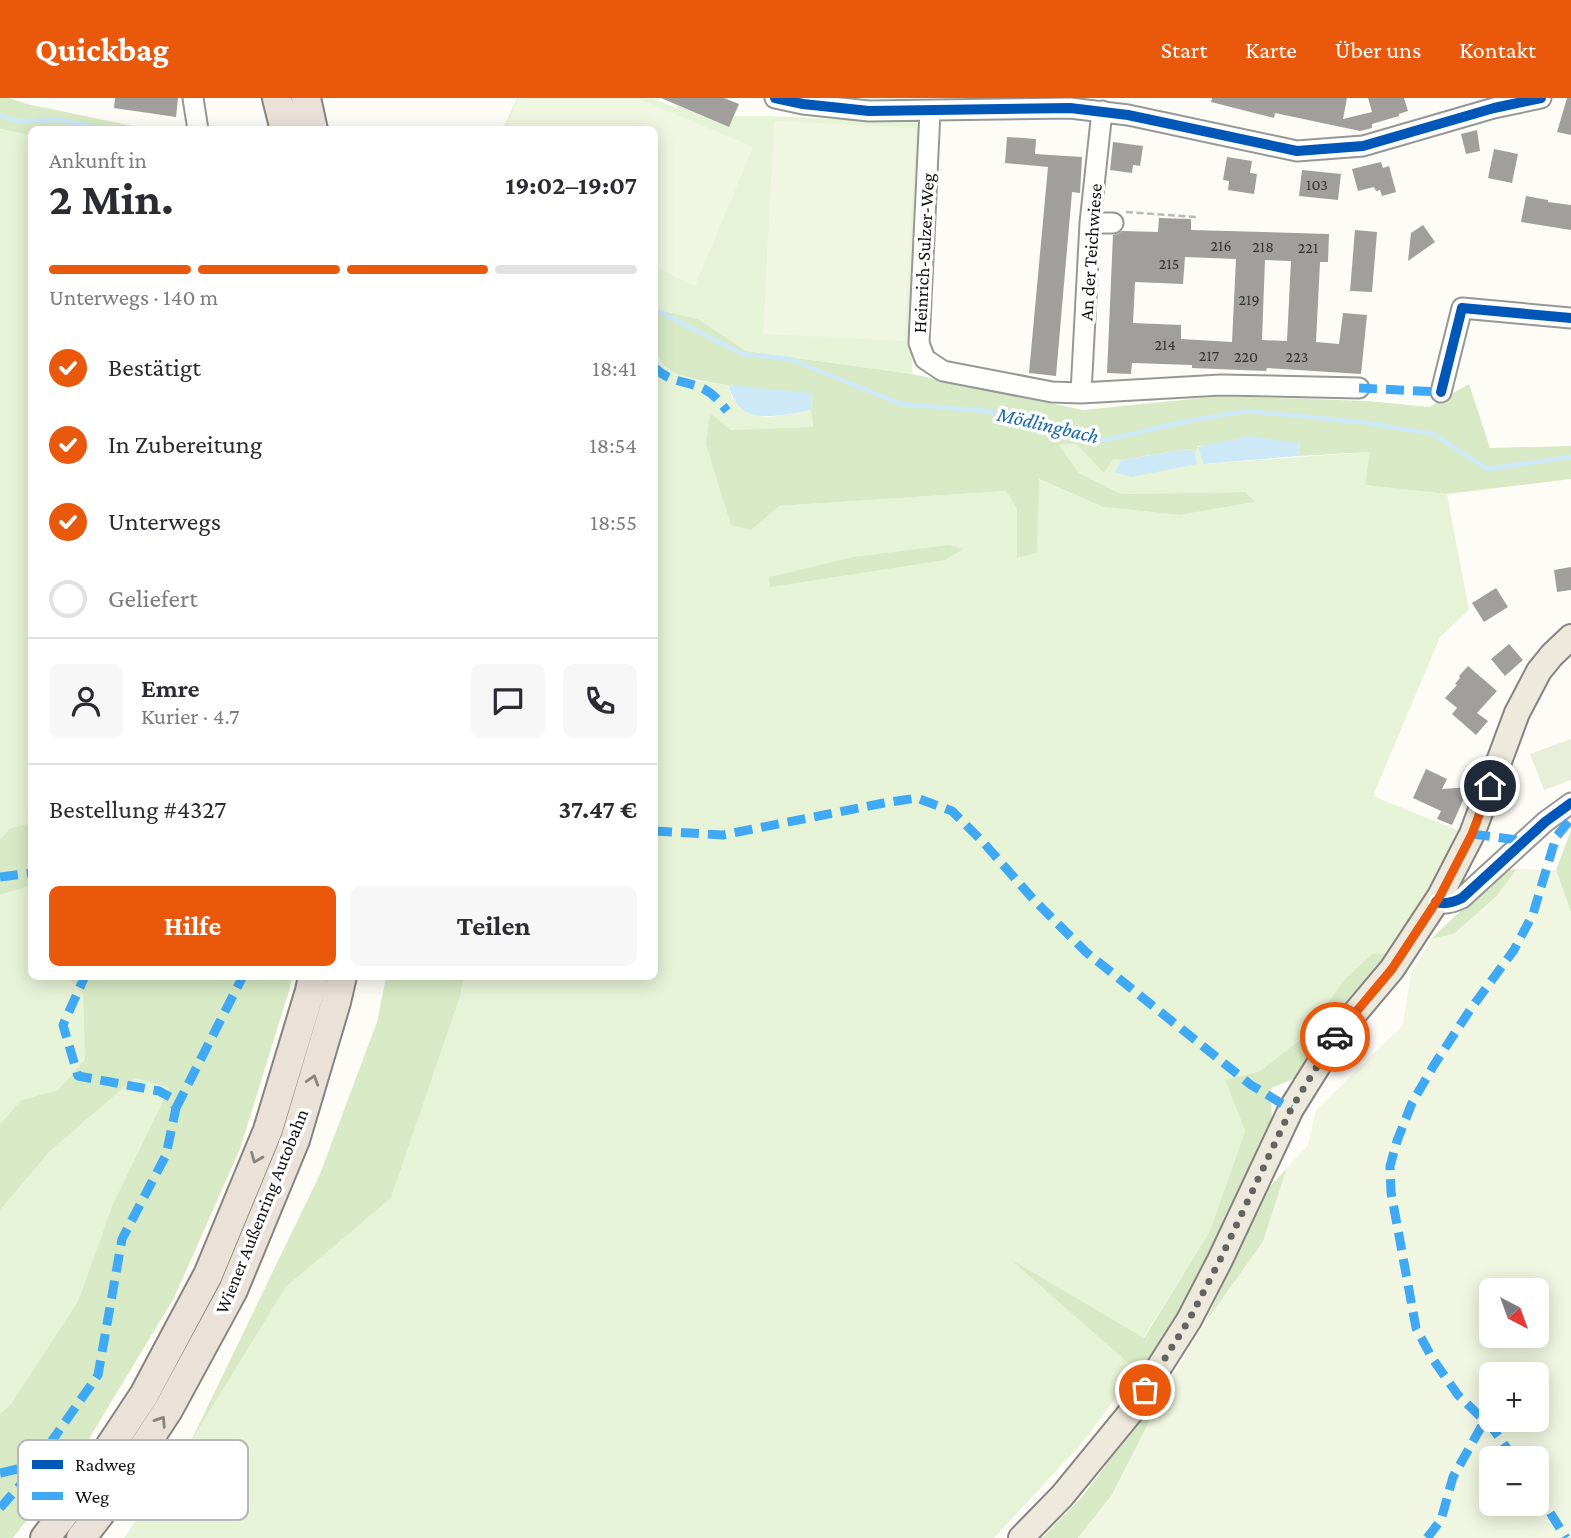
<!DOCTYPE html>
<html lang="de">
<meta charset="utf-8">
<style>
:root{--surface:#fff;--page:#f7f7f7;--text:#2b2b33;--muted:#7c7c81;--line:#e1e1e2;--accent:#ea580c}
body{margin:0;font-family:"Crimson Pro",serif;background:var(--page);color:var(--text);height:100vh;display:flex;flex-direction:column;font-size:26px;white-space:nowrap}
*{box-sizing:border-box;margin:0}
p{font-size:23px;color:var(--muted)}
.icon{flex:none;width:38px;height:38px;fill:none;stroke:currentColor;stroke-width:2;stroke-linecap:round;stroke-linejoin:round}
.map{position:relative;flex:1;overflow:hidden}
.side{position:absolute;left:28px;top:28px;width:630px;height:854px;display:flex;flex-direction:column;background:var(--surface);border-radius:10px;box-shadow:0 4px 18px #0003}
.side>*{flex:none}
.needle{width:46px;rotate:139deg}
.buttons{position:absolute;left:1479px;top:1180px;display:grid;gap:14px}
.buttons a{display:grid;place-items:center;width:70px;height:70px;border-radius:10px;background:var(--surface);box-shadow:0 4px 18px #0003;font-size:35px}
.pin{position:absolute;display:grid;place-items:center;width:60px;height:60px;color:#fff;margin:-30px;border:4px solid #fff;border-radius:50%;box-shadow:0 2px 7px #0007}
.courier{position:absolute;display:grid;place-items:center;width:70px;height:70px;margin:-35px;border:5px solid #ea580c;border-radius:50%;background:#fff;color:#222;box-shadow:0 2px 9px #0007}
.overview em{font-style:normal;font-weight:700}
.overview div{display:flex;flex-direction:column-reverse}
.overview{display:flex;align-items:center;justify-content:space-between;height:119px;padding:0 21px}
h1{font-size:46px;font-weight:700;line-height:52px}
.bar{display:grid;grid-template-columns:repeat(4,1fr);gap:10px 7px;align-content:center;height:84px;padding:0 21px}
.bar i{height:9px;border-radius:5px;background:var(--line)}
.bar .selected{background:var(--accent)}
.bar p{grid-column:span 4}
.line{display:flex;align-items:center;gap:18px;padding:0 21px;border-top:2px solid var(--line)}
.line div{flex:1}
.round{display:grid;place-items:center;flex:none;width:74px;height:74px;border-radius:10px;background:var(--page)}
ol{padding:0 21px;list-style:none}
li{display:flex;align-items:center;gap:21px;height:77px}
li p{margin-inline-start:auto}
li .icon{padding:7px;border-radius:50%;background:var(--accent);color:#fff;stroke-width:4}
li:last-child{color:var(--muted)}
li i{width:38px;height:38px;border:4px solid var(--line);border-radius:50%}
.primary-button{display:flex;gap:14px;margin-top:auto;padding:14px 21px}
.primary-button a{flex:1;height:80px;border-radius:10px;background:var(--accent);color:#fff;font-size:28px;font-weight:700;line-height:80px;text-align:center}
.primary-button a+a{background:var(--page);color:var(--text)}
header{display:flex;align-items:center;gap:42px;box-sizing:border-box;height:98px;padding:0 35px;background:var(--accent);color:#fff}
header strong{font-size:33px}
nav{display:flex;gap:38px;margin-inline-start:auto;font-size:24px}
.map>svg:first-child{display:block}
.green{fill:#e7f3d7}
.forest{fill:#d8eac5}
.cemetery{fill:#e9eedb}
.pitch{fill:#f0f6e1;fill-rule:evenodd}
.water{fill:#cde8f7}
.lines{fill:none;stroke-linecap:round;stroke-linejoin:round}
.stream{stroke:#cde8f7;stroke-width:4.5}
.building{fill:#a19f9c;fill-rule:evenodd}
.minor-casing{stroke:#979795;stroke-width:23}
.major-casing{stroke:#858482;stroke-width:28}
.highway-casing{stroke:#858482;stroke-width:32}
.path{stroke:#b9b9b8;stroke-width:2.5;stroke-dasharray:7 3.5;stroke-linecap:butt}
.minor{stroke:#fffffe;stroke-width:19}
.major{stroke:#ede9dc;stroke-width:24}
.highway{stroke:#eae1d8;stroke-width:28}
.quiet{stroke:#3fa9f5;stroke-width:9;stroke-dasharray:18 9;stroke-linecap:butt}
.cycleway-casing{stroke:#fff;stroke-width:15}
.cycleway{stroke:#0057b8;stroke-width:10}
.oneway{stroke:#88837e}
.done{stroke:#646362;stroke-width:7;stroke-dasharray:0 12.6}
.route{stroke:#ea580c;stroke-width:9}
.labels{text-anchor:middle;stroke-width:7;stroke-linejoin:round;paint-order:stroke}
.number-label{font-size:16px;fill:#353434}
.street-label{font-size:19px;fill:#111;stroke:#fff}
.water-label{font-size:21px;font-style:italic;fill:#1768a6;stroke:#fff}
.key{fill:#fff;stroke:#b8b8b8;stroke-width:2}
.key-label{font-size:19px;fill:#111}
</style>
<header>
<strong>Quickbag</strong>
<nav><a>Start</a><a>Karte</a><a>Über uns</a><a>Kontakt</a></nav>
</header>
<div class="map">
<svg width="1571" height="1440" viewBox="0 0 1571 1440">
<rect width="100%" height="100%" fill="#fdfcf7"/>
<path class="green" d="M517,0H652L676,10L677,7L729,29L734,18H769L923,25L912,276L746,253L698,221L655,211L654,32H502Z
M0,31L32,37V725L10,730L0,742Z
M655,248L666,270L696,283L729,287L732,301L766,320L811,312L813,329L731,332L710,315L779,408L1006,393L1017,411V460L1037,455L1038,381L1103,409L1180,417L1255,404L1246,394L1121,396L1079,375L1059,347L1076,346L1104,375L1112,361L1121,362L1115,374L1197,366L1195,354L1198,349L1203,366L1371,354L1365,387L1447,396L1469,512L1440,539L1373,698L1459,733L1428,804L1394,855L1372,856L1343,883L1302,940L1260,973L1225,982L1245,1033L1210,1133L1143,1240L1015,1165L1136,1272L1083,1344L994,1440H124L190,1345L286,1189L391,1100L460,899L464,879L654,878Z
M31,788L32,878L67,879L83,896L85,961L58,992L21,1002L0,1026V797Z
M135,980L169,990L113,1106L78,1203L11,1306L0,1316V1112L50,1053Z"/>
<path class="forest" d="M0,0H9L27,6L147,31L32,32L31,37L0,31Z
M655,211L698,221L746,253L912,276L1083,312L1222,298L1367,303L1429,309L1469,286L1490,350L1571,348V381L1447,396L1365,387L1370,354L1298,358L1300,345L1198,348L1195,354L1188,351L1121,362L1113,361L1104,375L1076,346L1059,347L1079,375L1121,396L1246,394L1255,404L1180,417L1103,409L1039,381L1037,455L1017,460V411L1006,393L779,408L751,432L731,427L706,346L710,315L731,332L813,329L811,312L812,296C784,293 681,287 665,268C651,252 655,230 655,211Z
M949,447L963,451L945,462L770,489L769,479L854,459Z
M31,725V788L0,797V742L10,730Z
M1571,732V815L1556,772Z
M1517,771L1497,798L1454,836L1431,841L1504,772Z
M1394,855L1296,980L1271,990L1272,1030L1203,1177L1156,1255L1136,1272L1010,1161L1144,1240L1210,1133L1245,1033L1225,982L1260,973L1302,940L1343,883L1372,856Z
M67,879H292L289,893L240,1051L174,1200L87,1344L13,1440H0V1316L11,1306L78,1203L113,1106L169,990L135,980L50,1053L0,1112V1026L21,1002L58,992L85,961L83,896Z
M386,879H464L460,899L391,1100L286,1189L190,1345L320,1076L377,924Z
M1287,1070L1263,1144L1205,1225L1264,1095Z
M1172,1279L1112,1397L1078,1440H1042L1082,1399Z"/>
<path class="cemetery" d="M1571,641V682L1544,692L1530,656Z"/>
<path class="pitch" d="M519,0H637L753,49L695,188L655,169L654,32L506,31Z
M774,23L916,30L905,243L763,236Z
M1517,771L1556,772L1571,815V1440H1078L1112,1397L1172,1279L1205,1225L1263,1144L1287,1070L1308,1047L1316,1012L1403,927L1411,876L1431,841L1454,836L1497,798ZM1491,1192H1536V1237H1491ZM1491,1276H1536V1321H1491ZM1491,1360H1536V1405H1491Z"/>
<path class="water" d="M729,287L812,295L811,312C779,317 738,331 729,287Z
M1248,338L1300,345L1298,358L1203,366L1198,349Z
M1188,351L1195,354L1197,366L1131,379L1115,374L1121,362Z"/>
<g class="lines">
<path class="stream" d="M0,17L17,23L59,22L111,32
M654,211L742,256L790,261L901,306L985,313L1069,329L1105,342L1193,322L1246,313L1361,324L1433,336L1488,371L1571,359"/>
</g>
<path class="building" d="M115,0H178L176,19L114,10Z
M661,0H724L739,6L729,29Z
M1212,0H1347L1343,21L1372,14L1368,0H1404L1408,13L1399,16V18L1372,26V30L1360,33L1275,15L1274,20L1211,4Z
M1567,0H1571V37L1557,34Z
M1477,32L1480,53L1466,56L1461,36Z
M1007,39L1036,41L1035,56L1082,59L1080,95L1072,94L1056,278L1029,275L1048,69L1005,65Z
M1113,44L1143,48L1140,68L1133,67L1132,75L1110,72Z
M1494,51L1518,56L1512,85L1488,80Z
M1227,59L1252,63L1250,75L1257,76L1254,96L1228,92L1229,83L1223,82Z
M1381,64L1383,70L1389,68L1396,94L1382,98L1380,92L1376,93L1374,89L1358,93L1352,71Z
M1302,72L1341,76L1338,102L1299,98Z
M1526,98L1548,102V104L1571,107V132L1521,124Z
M1159,120L1191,121V132L1329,136L1328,164H1320L1316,244L1339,246L1343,215L1367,217L1361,276L1267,270L1266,273L1192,270V267L1132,265L1131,276L1107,275L1113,137L1118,136L1122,133L1158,134ZM1185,159L1236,161L1232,244L1181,241V227L1133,225L1135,184L1183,186ZM1265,162L1291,163L1287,243L1262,242Z
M1423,127L1435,144L1408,163L1411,135Z
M1355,132L1377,134L1372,194L1350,193Z
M1571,469V492L1557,494L1554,472Z
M1496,490L1508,509L1484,524L1472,505Z
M1509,546L1523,562L1505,578L1491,561Z
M1468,568L1497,593L1477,615L1488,623L1476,637L1452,616L1457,610L1445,600L1457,587L1455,586L1460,580L1459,578Z
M1426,671L1447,681L1442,691L1469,689L1452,727L1437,721L1441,713L1413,700Z"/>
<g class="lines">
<defs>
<path id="minor" d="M193,0L198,32
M775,0L803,6L869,13L1070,10L1128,17L1297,53L1363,48L1494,10L1541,0
M930,13L919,245L925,261L943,273L1052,294L1081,295L1221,287L1359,290
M1090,125H1113
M1441,294L1462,210L1571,220
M1081,295L1090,125L1102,13
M1436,804C1445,807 1454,804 1462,800L1545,724L1571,705"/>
<path id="major" d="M1021,1440L1062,1398L1130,1315L1189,1222L1220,1162L1291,1011L1339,934L1392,871L1440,798L1472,736L1517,615L1539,573L1552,557L1571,539"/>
<path id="highway" d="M277,0L285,32
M306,0L313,32
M45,1440L76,1400L144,1297L208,1177L268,1032L310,893L313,878
M81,1440L99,1417L168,1312L233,1192L295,1042L336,904L342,878"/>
</defs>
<use href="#minor" class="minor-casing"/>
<use href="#major" class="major-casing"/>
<use href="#highway" class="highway-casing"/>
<path class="path" d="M1126,114L1197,119"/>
<use href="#minor" class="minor"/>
<use href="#major" class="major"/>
<use href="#highway" class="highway"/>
<path class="quiet" d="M654,269C670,285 683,282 702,290C713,295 720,304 727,313
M1359,290L1441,294
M654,733L723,737L884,705L917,700L952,713L983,744L1034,802L1086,854L1251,987L1291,1011
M1472,736L1525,743
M0,779L32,775
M176,1010L243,878
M1514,1360L1493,1331L1458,1297L1432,1260L1416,1230L1391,1094L1390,1068L1397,1043L1412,1005L1434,967L1470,912L1514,852L1533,816L1556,739L1571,721
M0,1375L35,1367
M1536,1392L1566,1440
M0,1410L23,1384L98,1277L122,1141L166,1057L176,1010L170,999L159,993L78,978L63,927L85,878
M1427,1440L1441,1422L1453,1379L1485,1322"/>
<defs>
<path id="cycleway" d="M775,0L803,6L869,13L1070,10L1128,17L1297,53L1363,48L1494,10L1541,0
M1441,294L1462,210L1571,220
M1436,804C1445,807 1454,804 1462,800L1545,724L1571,705"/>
</defs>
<use href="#cycleway" class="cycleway-casing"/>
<use href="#cycleway" class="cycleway"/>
</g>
<defs><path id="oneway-chevron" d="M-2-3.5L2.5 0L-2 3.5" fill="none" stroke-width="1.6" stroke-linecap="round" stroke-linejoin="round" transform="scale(1.75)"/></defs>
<g class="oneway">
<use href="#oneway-chevron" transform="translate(313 982) rotate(-73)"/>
<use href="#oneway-chevron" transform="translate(256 1060) rotate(112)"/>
<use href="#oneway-chevron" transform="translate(161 1323) rotate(-57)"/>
</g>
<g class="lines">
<path class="done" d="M1145,1292L1189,1222L1220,1162L1291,1011L1335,939"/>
<path class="route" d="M1335,939L1392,871L1440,798L1472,736L1490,688"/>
</g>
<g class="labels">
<g class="number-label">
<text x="1317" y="92">103</text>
<text x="1221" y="153">216</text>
<text x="1263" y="154">218</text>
<text x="1308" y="155">221</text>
<text x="1169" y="171">215</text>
<text x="1249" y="207">219</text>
<text x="1165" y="252">214</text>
<text x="1209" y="263">217</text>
<text x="1246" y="264">220</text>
<text x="1297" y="264">223</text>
</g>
<g class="street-label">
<text transform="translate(1090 154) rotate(-86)" y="7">An der Teichwiese</text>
<text transform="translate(923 155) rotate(-87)" y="7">Heinrich-Sulzer-Weg</text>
<text transform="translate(261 1113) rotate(-68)" y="7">Wiener Außenring Autobahn</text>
</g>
<g class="water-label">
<text transform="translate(1048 327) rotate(13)" y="7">Mödlingbach</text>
</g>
</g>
<rect x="18" y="1342" width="230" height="80" rx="10" class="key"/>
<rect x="32" y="1362" width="31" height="9" fill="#0057b8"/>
<rect x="32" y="1394" width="31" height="8" fill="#3fa9f5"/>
<g class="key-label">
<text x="75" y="1373">Radweg</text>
<text x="75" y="1405">Weg</text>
</g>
</svg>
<div class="buttons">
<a><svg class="needle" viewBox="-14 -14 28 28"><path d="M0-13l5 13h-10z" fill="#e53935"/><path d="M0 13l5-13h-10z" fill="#7c7c81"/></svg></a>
<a>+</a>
<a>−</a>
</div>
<div class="pin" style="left:1145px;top:1292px;background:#ea580c"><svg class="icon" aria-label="bag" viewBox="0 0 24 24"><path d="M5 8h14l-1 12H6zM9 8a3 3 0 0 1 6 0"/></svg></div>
<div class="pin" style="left:1490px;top:688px;background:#1f2937"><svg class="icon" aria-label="home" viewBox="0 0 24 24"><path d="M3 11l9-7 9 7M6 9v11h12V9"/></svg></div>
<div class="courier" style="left:1335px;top:939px"><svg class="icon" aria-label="car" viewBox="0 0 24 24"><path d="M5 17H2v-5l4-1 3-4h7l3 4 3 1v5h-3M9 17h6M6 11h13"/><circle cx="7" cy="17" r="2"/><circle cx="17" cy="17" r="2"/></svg></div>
<section class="side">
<div class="overview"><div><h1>2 Min.</h1><p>Ankunft in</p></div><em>19:02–19:07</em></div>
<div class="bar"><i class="selected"></i><i class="selected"></i><i class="selected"></i><i></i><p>Unterwegs · 140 m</p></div>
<ol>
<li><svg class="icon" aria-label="check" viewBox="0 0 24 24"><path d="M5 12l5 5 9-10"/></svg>Bestätigt<p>18:41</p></li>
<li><svg class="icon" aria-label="check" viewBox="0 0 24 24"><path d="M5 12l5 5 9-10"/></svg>In Zubereitung<p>18:54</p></li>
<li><svg class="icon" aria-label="check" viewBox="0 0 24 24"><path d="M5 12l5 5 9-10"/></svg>Unterwegs<p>18:55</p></li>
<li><i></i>Geliefert</li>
</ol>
<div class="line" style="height:126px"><a class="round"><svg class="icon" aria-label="person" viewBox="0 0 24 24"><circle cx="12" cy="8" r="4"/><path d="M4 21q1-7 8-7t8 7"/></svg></a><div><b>Emre</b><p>Kurier · 4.7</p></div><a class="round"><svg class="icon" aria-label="chat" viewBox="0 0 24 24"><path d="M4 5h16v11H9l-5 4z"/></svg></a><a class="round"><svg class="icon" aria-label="phone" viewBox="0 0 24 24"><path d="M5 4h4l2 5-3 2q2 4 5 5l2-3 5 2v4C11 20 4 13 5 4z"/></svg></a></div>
<div class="line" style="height:91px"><div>Bestellung #4327</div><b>37.47 €</b></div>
<div class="primary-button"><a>Hilfe</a><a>Teilen</a></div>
</section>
</div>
